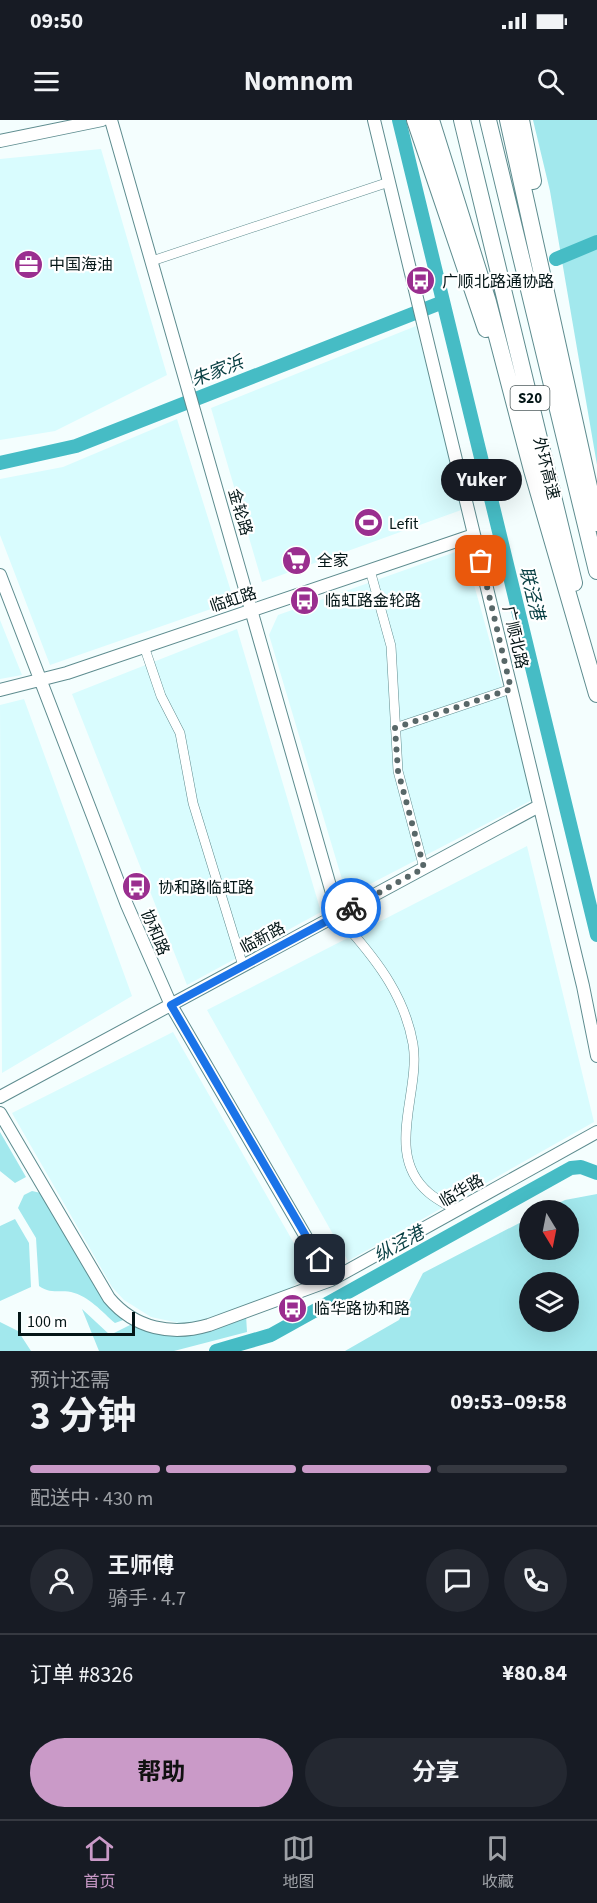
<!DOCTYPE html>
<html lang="zh">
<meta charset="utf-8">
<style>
:root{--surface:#171b24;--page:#242831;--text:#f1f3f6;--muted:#9ea1a6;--line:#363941;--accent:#ca9ac8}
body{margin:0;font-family:"Source Sans 3","Noto Sans SC",sans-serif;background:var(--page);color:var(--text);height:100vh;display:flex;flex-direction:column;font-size:22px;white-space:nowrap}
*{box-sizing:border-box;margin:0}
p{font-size:20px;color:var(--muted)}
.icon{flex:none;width:33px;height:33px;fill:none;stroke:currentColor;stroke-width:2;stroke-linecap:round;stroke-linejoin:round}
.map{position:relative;height:1231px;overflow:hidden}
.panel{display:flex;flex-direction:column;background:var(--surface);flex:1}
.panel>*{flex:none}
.needle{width:39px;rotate:170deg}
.buttons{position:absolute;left:519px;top:1080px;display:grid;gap:12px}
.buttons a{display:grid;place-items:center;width:60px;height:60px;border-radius:50%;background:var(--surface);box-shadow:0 6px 24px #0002;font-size:30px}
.scale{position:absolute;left:18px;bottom:15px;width:117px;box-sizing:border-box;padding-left:6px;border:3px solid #041617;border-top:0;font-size:16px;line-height:21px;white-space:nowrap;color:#041617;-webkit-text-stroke:4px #fff;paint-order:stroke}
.pin{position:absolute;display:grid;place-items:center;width:51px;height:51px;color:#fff;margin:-26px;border-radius:12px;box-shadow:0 3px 9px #0006}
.courier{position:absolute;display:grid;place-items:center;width:60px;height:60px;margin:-30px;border:4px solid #1a73e8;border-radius:50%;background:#fff;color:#222;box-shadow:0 2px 8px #0007}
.bubble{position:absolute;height:42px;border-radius:21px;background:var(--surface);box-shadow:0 6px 24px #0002;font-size:20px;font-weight:700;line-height:42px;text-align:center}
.overview em{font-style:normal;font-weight:700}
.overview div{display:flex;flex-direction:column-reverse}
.overview{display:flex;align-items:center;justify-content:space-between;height:102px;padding:0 30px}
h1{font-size:39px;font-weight:700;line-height:45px}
.bar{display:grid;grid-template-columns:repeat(4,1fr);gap:9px 6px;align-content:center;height:72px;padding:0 30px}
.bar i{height:8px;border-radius:4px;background:var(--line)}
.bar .selected{background:var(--accent)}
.bar p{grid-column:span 4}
.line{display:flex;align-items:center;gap:15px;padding:0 30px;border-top:2px solid var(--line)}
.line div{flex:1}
.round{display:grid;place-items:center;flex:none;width:63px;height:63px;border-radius:32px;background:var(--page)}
.button{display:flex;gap:12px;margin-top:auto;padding:12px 30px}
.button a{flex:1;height:69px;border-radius:36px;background:var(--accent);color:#111;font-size:24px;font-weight:700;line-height:69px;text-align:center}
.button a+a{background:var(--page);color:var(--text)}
.status{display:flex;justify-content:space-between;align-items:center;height:42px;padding:0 30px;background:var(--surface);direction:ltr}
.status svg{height:16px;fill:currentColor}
header{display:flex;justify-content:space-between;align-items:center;height:78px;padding:0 30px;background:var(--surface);font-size:27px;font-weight:700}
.tabs{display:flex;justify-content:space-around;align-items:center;height:84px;border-top:2px solid var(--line);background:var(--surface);font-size:16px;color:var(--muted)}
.tabs a{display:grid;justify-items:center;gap:3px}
.tabs .selected{color:var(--accent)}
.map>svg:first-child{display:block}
.built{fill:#d9fcfe}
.green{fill:#a2e8ed;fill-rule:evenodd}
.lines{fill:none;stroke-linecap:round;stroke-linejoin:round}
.river{stroke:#46bcc5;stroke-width:14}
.street-casing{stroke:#5e8c8f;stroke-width:10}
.secondary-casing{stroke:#5e8c8f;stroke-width:14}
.highway-casing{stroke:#5e8c8f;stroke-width:18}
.street{stroke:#fff;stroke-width:9}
.secondary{stroke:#fff;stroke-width:12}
.highway{stroke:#fff;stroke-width:16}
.done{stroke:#586768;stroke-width:6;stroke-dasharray:0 10.8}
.route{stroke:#1a73e8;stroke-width:8}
.labels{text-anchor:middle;stroke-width:4.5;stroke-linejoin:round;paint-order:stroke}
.shield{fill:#fff;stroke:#4f5c5d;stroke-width:1.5}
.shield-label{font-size:15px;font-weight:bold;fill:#041617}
.poi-label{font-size:16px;fill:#041617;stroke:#fff;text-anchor:start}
.street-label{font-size:16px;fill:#041617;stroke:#fff}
.water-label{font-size:18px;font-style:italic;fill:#083f43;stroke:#fff}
</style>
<div class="status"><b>09:50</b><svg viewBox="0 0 49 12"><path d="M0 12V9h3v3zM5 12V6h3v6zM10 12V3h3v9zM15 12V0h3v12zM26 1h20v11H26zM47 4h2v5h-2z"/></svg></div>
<header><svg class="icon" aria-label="menu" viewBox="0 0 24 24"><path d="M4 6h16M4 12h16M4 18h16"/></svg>Nomnom<svg class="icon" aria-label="search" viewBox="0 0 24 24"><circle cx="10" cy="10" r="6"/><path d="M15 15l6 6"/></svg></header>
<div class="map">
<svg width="597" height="1231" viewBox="0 0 597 1231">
<rect width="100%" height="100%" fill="#f4fefe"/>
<path class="built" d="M101,29L167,255L55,311L0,320V39Z
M416,206L464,389L262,462L211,288Z
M177,299L234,481L50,545L0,415V359L63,347Z
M464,429L534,679L347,776L269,515L278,495Z
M0,500L22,555L0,559Z
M237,509L321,792L187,865L72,574Z
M24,579L132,876L2,953L0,585Z
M527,726L594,1002L348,1141L207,890Z
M173,912L303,1139V1150L298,1162L289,1170L188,1205L151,1197L124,1180L112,1167L12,993Z"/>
<path class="green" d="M533,0H597V345L550,71Z
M0,1012L26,1057L15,1063L0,1051Z
M32,1071L41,1073L126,1199L115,1203C102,1192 89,1176 71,1172C59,1170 50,1174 39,1166L36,1118L18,1088L24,1075Z
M597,1074V1231H345L399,1200L423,1153L529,1098L530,1130H568V1090H544L565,1080ZM530,1162H568V1202H530Z
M15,1099L29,1123L31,1167L0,1181V1106Z
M82,1189L110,1215L134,1203L156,1213L246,1195L247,1212L174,1231H99Z
M0,1202L18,1211L31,1231H0Z"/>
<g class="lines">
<path class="river" d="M399,0L597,815
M556,139L597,122
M0,343L76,326L443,182
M216,1231L271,1215L571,1048L581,1047L597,1053"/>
<defs>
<path id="street" d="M152,141L389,62
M370,450L391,526L398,651L424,748
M144,526L161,576L180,613L193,683L243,846
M395,608L511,569
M329,799L340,808L349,809L352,801L350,788
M349,809C379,843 405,878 413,924C421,973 383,1034 429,1073C437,1080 448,1085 457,1091"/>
<path id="secondary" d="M111,0L338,794
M374,0L583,866L597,936
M0,21L102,0
M0,455L127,785L171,885L331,1160
M0,570L67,553L474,415
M0,977L539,686
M0,993L109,1178C135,1209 172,1216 209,1205L331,1160L597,1012"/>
<path id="highway" d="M415,0L486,209
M431,0L488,182L532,350L597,574
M462,0L574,463
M488,0L597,451
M508,0L597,403
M521,0L533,61"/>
</defs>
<use href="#street" class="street-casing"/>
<use href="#secondary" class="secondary-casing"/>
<use href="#highway" class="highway-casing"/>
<use href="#street" class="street"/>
<use href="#secondary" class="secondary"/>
<use href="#highway" class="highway"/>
</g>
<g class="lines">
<path class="done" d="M351,788L424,748L398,651L395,608L511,569L481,441"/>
<path class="route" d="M320,1140L171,885L351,788"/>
</g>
<defs>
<symbol id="office-disc" viewBox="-11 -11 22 22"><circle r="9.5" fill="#9a2e8f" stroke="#fff"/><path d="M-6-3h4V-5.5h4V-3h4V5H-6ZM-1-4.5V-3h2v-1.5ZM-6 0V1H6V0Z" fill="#fff"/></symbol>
<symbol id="bus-disc" viewBox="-11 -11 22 22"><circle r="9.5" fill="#9a2e8f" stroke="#fff"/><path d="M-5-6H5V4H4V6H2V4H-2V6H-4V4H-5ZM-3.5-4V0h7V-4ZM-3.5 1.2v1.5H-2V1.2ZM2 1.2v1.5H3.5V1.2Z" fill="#fff"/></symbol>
<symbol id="stadium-disc" viewBox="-11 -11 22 22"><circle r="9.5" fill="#9a2e8f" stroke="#fff"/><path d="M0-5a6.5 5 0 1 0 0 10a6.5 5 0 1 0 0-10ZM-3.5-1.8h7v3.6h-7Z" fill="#fff"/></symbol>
<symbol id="supermarket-disc" viewBox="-11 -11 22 22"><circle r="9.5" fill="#9a2e8f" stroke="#fff"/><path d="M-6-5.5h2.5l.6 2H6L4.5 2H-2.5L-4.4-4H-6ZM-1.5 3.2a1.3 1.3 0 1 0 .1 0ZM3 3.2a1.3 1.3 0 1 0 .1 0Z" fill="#fff"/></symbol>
</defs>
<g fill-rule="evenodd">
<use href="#office-disc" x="12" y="128" width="33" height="33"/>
<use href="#bus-disc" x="404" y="144" width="33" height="33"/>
<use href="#stadium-disc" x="352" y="386" width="33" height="33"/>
<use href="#supermarket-disc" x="280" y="424" width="33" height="33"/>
<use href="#bus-disc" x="288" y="464" width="33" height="33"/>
<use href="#bus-disc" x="120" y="750" width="33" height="33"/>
<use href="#bus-disc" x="276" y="1172" width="33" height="33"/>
</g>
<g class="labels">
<rect class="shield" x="510.5" y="266" width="39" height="24" rx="4.5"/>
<g class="shield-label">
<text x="530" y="283">S20</text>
</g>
<g class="poi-label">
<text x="49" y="150">中国海油</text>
<text x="442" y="167">广顺北路通协路</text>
<text x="389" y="409">Lefit</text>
<text x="317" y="446">全家</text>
<text x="325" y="486">临虹路金轮路</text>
<text x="158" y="773">协和路临虹路</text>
<text x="314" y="1194">临华路协和路</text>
</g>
<g class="street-label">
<text transform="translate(547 348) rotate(76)" y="6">外环高速</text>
<text transform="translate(241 392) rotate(74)" y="6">金轮路</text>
<text transform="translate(233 479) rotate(-18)" y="6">临虹路</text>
<text transform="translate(516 517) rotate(77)" y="6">广顺北路</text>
<text transform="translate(156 812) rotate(67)" y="6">协和路</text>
<text transform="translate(262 817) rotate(-28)" y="6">临新路</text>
<text transform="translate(461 1070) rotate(-30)" y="6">临华路</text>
</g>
<g class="water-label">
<text transform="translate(217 251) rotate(-21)" y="6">朱家浜</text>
<text transform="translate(532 473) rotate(76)" y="6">联泾港</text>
<text transform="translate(399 1124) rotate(-29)" y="6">纵泾港</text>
</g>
</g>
</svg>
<div class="buttons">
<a><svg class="needle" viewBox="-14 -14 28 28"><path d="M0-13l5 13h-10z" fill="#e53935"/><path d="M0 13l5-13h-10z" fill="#9ea1a6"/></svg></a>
<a><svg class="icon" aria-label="layers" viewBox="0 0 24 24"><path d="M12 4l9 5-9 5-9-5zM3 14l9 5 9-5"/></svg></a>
</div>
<div class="scale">100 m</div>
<div class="pin" style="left:481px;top:441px;background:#ea580c"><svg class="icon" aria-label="bag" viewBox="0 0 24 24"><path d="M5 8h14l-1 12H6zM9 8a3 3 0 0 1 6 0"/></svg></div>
<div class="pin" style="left:320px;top:1140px;background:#1f2937"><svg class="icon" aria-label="home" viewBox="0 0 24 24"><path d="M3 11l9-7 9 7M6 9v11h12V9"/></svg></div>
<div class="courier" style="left:351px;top:788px"><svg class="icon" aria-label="bike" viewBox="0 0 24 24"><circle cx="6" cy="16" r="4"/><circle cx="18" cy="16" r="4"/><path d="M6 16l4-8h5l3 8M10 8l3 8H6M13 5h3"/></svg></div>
<div class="bubble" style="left:441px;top:339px;width:81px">Yuker</div>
</div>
<section class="panel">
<div class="overview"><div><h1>3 分钟</h1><p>预计还需</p></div><em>09:53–09:58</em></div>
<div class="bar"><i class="selected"></i><i class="selected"></i><i class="selected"></i><i></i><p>配送中 · 430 m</p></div>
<div class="line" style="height:108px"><a class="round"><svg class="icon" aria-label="person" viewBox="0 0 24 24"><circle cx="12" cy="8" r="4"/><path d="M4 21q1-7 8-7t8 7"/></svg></a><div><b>王师傅</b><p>骑手 · 4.7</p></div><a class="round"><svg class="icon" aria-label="chat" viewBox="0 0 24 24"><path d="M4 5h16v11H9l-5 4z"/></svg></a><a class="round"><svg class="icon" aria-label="phone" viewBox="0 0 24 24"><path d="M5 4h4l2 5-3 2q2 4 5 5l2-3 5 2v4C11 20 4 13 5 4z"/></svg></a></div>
<div class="line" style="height:78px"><div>订单 #8326</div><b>¥80.84</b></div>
<div class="button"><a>帮助</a><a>分享</a></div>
</section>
<nav class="tabs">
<a class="selected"><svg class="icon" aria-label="home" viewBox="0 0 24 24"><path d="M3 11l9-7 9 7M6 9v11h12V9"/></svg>首页</a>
<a><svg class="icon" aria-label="map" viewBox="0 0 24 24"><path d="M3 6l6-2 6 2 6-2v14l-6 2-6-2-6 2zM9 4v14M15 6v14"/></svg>地图</a>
<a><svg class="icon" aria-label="saved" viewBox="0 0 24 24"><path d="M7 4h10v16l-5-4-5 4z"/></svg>收藏</a>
</nav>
